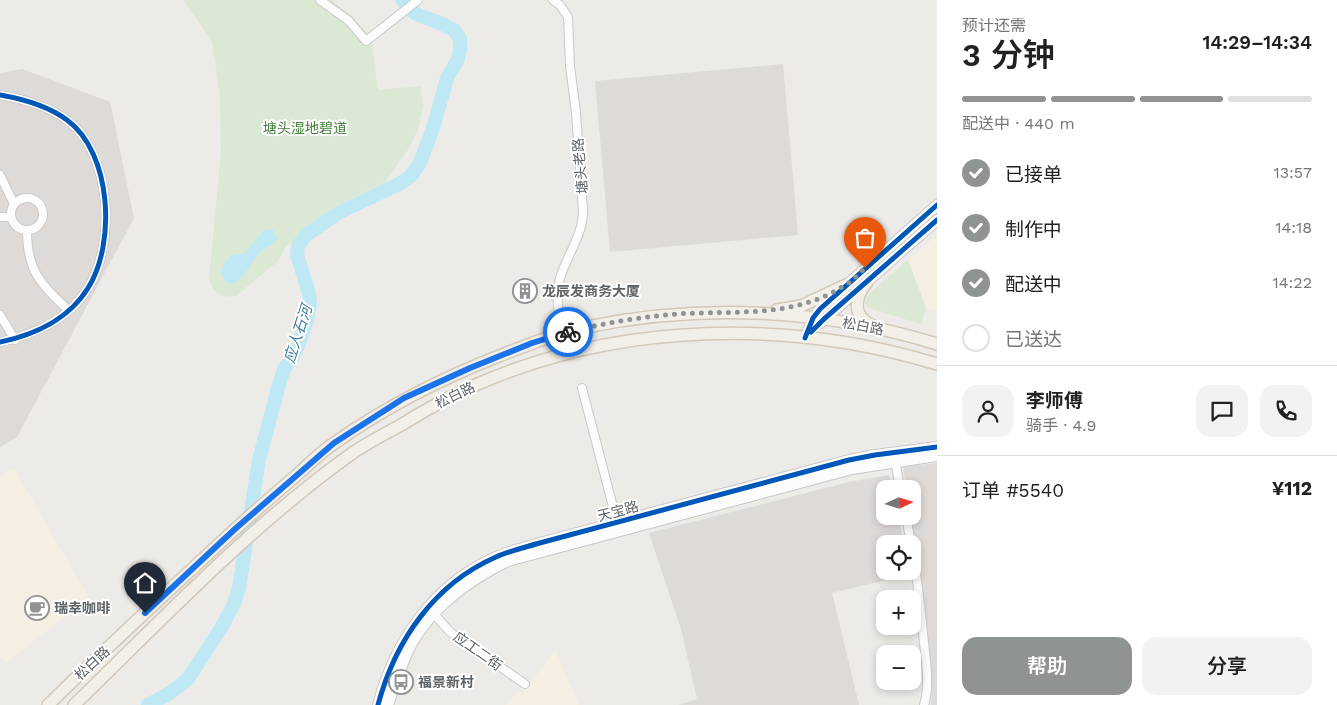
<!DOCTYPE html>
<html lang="zh">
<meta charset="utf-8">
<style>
:root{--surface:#fff;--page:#f2f2f2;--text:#202124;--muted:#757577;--line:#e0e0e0;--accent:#909394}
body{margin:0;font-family:"Work Sans","Noto Sans SC",sans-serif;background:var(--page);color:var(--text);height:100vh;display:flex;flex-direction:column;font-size:19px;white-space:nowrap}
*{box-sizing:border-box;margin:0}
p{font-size:16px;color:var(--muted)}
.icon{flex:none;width:28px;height:28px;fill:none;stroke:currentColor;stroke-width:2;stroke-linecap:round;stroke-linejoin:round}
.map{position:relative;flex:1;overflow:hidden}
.side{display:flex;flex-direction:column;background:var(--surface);width:400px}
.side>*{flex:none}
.needle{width:32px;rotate:86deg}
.controls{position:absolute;left:876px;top:480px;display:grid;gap:10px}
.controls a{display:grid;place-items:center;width:45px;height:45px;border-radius:10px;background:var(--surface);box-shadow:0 2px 8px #0003;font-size:25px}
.pin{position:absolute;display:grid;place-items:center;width:42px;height:42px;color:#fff;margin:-51px -21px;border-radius:50% 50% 50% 0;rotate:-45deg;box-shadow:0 0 5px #0007}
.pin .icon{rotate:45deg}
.courier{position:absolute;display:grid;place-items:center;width:50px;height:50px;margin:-25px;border:4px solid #1a73e8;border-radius:50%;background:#fff;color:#222;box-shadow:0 1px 6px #0007}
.overview em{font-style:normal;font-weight:600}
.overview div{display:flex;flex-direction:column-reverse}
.overview{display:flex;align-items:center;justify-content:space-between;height:85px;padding:0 25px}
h1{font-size:32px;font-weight:600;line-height:38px}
.bar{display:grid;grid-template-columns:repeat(4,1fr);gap:8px 5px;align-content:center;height:60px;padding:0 25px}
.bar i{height:6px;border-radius:4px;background:var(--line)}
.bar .selected{background:var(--accent)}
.bar p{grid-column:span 4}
.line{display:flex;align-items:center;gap:12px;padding:0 25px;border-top:1px solid var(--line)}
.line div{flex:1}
.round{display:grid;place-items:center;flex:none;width:52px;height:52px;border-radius:15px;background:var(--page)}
ol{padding:0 25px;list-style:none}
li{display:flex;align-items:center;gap:15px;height:55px}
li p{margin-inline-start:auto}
li .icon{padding:5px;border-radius:50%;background:var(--accent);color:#fff;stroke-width:4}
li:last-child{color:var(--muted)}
li i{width:28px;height:28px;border:2px solid var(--line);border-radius:50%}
.action{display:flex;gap:10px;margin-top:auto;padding:10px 25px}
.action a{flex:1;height:58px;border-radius:15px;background:var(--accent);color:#fff;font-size:20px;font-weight:600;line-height:58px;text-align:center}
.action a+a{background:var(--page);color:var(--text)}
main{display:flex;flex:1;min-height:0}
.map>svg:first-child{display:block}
.commercial{fill:#f5eee2}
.industrial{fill:#dddad8}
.green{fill:#dae8d4}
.water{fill:#bfe8f5}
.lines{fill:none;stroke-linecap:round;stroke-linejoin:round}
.river{stroke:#bfe8f5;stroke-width:14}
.street-casing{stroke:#c9c9c8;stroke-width:10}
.secondary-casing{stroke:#c7c8c7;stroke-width:12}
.primary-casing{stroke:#d3c7b8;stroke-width:14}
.street{stroke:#fcfcfc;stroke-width:8}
.secondary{stroke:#fcfcfc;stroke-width:10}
.primary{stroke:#f2efe9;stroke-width:11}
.cycleway-casing{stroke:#fff;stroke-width:8}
.cycleway{stroke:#0057b8;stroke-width:5}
.done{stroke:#909394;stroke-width:5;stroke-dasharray:0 9}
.route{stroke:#1a73e8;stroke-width:6}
.labels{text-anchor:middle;stroke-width:4;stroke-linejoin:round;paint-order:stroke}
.park-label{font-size:14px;fill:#43803a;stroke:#fff}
.street-label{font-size:14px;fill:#5e6366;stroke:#fff}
.poi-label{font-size:14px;font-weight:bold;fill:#5e6366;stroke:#fff;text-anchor:start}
.water-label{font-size:15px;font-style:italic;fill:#437d9b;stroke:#fff}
</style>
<main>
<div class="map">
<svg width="937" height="705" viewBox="0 0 937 705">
<rect width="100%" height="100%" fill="#edebe8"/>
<path class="commercial" d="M937,235V312L926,308L908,260Z
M14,468L89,598L6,663L0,658V476Z
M555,649L579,705H507L518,690L524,693Z"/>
<path class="industrial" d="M783,64L798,235L610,252L595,81Z
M22,69L110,102L134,218L17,437L0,447V73Z
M937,463V705H931L932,690L909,516H912V489H906L903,467Z
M889,475L892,489H885V516H898L904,544H885V571H910L911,574L832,593L859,705H678L697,699L681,629L649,533L849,482Z"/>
<path class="green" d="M183,0H331L353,17L371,38L378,90L421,86L423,106L418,130L407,151L384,183L336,206L286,247L278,261L236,296C222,299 213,293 209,279L221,152L220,97L212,41Z
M908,260L926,308L921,324L868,308L865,302L870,293Z"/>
<path class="water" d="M265,229L273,230L277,238C274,246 265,247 259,253C250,262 233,303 221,273L223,265L231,255L244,254Z"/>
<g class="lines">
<path class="river" d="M148,705L170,693L188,679L221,628L233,606L239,588L259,460L278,388L284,369L292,358L299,343L307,320L310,305L309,293L297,255L298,246L306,235L340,212L399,184L411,176L420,163L434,125L447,78L458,59L460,49V39L454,30L440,23L416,14L410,10L402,0"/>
<defs>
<path id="street" d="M320,0L349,21L366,41L418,0
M553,0L560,5L568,17L570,66L576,113L583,211C583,237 565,257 559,282C555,297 559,317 563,333
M0,95C23,99 48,106 67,120C112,153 116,244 88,288C69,319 34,335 0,342
M0,175L14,204
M11 214a16 16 0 1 1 32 0a16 16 0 1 1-32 0Z
M0,217H11
M27,230C27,271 40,283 68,310
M0,315L15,340
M582,388L617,522
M895,459L900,489
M906,516L911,544
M912,550C918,581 921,612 924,643C926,663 930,685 924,705
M434,614L450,632L525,684"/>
<path id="secondary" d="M820,323L937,220
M805,338L813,318L820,309L937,205
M378,705C395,641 434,584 496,557C509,551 523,548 536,544L849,460L875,455L937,447
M388,705C394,687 400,669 408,651C428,610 468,580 508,561L852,469L937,456"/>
<path id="primary" d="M867,282C854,298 852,317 873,326
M777,310L801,306L846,285
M48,705C104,650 162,597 220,543C245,520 271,497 297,475C309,464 322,451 336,442C387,406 440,379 499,356C528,345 556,333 587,327C702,303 824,309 937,344
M74,705C164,618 251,525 354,452C369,442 385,434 401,425C427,409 452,395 480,383C622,322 790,319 937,364"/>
</defs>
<use href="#street" class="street-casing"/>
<use href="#secondary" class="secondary-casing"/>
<use href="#primary" class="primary-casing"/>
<use href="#street" class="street"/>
<use href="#secondary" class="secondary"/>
<use href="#primary" class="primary"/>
<defs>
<path id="cycleway" d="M0,95C23,99 48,106 67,120C112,153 116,244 88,288C69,319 34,335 0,342
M811,332L824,319L937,220
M805,338L813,318L820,309L937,205
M378,705C395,641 434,584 496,557C509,551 523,548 536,544L849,460L875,455L937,447"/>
</defs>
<use href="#cycleway" class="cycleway-casing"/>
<use href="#cycleway" class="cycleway"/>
</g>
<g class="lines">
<path class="done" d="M568,332C604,323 641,317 677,314C735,310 794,319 845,285C853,281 859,273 865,268"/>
<path class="route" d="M145,613L235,529L334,443L404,398L470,368L532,343L568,332"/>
</g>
<defs>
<symbol id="building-ring" viewBox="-11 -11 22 22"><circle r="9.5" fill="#fff" stroke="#909394" stroke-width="1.5"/><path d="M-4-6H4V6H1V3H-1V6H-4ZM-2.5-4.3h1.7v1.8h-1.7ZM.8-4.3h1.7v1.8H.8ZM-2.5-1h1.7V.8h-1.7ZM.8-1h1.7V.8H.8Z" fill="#909394"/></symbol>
<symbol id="cafe-ring" viewBox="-11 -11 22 22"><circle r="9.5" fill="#fff" stroke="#909394" stroke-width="1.5"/><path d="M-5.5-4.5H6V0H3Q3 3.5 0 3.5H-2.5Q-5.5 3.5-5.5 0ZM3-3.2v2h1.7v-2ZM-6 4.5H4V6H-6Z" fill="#909394"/></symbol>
<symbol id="bus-ring" viewBox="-11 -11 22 22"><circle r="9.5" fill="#fff" stroke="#909394" stroke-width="1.5"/><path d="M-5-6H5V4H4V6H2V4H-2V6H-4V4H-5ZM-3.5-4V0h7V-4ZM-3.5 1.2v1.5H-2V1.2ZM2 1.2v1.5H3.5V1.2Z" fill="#909394"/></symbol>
</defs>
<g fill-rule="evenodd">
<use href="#building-ring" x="511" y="277" width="28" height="28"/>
<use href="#cafe-ring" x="23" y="594" width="28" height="28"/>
<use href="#bus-ring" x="387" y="668" width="28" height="28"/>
</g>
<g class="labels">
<g class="park-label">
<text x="305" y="133">塘头湿地碧道</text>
</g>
<g class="street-label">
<text transform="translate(580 166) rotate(-95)" y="5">塘头老路</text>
<text transform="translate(863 326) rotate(11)" y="5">松白路</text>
<text transform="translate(455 395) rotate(-26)" y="5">松白路</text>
<text transform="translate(618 511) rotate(-15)" y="5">天宝路</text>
<text transform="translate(478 651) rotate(35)" y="5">应工二街</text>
<text transform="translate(92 663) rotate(-43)" y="5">松白路</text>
</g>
<g class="poi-label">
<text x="542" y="296">龙辰发商务大厦</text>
<text x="54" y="613">瑞幸咖啡</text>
<text x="418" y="687">福景新村</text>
</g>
<g class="water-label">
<text transform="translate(298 334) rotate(-72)" y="5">应人石河</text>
</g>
</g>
</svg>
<div class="controls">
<a><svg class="needle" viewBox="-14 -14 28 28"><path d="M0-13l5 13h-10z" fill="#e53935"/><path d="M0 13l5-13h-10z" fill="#757577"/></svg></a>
<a><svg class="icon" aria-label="locate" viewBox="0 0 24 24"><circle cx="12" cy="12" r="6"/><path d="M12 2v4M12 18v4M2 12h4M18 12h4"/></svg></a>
<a>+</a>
<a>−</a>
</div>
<div class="pin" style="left:865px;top:268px;background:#ea580c"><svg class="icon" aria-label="bag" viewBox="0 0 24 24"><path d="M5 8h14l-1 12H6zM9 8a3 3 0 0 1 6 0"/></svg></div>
<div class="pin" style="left:145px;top:613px;background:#1f2937"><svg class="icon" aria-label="home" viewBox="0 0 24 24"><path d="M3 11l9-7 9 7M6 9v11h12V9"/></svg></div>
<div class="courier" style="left:568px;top:332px"><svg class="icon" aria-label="bike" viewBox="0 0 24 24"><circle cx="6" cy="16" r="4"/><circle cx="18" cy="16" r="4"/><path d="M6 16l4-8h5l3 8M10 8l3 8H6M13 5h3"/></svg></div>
</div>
<section class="side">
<div class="overview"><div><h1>3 分钟</h1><p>预计还需</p></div><em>14:29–14:34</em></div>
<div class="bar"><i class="selected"></i><i class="selected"></i><i class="selected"></i><i></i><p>配送中 · 440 m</p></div>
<ol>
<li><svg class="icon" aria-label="check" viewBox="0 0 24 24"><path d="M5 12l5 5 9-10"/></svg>已接单<p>13:57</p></li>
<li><svg class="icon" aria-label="check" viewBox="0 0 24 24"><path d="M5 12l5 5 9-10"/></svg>制作中<p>14:18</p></li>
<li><svg class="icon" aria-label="check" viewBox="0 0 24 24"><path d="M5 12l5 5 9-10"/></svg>配送中<p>14:22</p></li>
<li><i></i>已送达</li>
</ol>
<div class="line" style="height:90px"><a class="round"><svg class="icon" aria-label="person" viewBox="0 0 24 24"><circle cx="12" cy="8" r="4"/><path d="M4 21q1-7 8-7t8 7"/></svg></a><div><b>李师傅</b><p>骑手 · 4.9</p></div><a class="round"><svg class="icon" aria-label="chat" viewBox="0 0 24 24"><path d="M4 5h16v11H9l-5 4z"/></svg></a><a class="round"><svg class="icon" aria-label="phone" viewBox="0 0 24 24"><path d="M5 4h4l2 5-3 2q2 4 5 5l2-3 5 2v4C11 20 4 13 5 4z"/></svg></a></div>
<div class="line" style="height:65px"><div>订单 #5540</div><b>¥112</b></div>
<div class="action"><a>帮助</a><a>分享</a></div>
</section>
</main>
